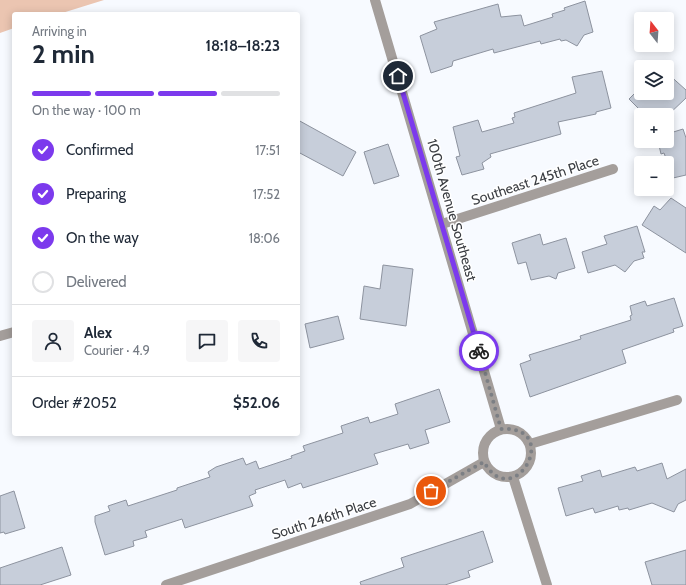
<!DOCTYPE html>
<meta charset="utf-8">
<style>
:root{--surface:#fff;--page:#f6f6f7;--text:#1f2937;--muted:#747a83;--line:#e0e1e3;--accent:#7c3aed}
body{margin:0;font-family:Cabin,sans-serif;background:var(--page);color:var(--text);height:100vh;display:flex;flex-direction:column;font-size:15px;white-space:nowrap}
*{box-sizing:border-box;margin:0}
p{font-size:13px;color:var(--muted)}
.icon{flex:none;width:22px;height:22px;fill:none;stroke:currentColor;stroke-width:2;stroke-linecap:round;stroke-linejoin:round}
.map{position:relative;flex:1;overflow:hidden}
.sheet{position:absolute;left:12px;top:12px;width:288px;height:424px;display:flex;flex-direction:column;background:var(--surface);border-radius:4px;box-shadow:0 2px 10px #0003}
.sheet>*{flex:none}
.needle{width:26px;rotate:343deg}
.buttons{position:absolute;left:634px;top:12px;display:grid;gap:8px}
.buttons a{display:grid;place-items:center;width:40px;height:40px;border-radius:4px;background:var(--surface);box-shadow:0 2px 10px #0003;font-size:20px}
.pin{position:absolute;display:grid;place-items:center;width:34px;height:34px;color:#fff;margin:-17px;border:2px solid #fff;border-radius:50%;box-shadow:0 1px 4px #0007}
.courier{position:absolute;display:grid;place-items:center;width:40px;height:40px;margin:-20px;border:3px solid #7c3aed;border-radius:50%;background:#fff;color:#222;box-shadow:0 1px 5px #0007}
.head em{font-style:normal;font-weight:800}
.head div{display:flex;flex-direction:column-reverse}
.head{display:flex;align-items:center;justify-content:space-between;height:68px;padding:0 20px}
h1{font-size:26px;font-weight:800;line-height:30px}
.bar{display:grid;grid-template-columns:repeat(4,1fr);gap:6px 4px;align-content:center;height:48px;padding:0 20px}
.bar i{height:5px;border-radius:3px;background:var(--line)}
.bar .current{background:var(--accent)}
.bar p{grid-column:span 4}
.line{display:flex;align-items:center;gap:10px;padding:0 20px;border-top:1px solid var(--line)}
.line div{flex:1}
.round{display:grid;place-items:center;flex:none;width:42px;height:42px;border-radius:4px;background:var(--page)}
ol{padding:0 20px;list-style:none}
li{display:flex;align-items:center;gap:12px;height:44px}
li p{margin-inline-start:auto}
li .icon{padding:4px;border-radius:50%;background:var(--accent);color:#fff;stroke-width:4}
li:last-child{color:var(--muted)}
li i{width:22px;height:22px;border:2px solid var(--line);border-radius:50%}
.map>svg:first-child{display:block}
.green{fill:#ebc5b1}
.building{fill:#c7ceda;stroke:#8d939f}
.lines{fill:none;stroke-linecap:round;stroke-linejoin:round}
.minor{stroke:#a49e9b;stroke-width:10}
.done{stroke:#7c7f84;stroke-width:4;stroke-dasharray:0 7.2}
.route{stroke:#7c3aed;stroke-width:5}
.labels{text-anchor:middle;stroke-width:3;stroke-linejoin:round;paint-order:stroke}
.street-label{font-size:14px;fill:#3a3d42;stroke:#fff}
</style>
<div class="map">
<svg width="686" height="585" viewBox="0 0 686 585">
<rect width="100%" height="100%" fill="#f7faff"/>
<path class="green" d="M0,0H104L59,14H14V28L0,33Z"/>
<path class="building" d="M585,1L593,32L584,35L577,46L566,40L561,41L560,39L541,44L540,41L494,53L493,49L453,61L452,66L431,73L420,36L437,29L434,22L498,4L501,17L521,15L524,26L553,17L552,14L565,10L564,8Z
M602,71L611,108L596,112V114L558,122L561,134L490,154L491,157L482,163L484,169L462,175L456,157L460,156L453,127L478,120L482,132L514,123L512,118L515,117L514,113L576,93L572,77Z
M667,73L686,90V98L667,116L645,115L629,99L641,87V93H667Z
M298,120L356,152L343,176L298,152Z
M683,129L686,138V175L673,178L664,153L661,154L658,141H667V134Z
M388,144L399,176L374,184L364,152Z
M671,198L686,208V253L642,225L654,206L660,210Z
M637,226L645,252H642L644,258L634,261L625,272L615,265L588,273L582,252L607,244L604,236Z
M540,234L543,245L566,238L575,268L558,273L556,279L549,276L531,280L526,262L518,264L512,243Z
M383,265L413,269L406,326L360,319L364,286L380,289Z
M674,298L683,326L673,329L674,332L622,350L626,363L530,397L520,364L531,360L529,355L581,339L580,336L631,320L630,316L632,315L630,306L645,301L647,306Z
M338,316L344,339L310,348L305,324Z
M439,389L450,422L425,430L429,443L410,449L408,444L374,454L378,464L303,488L301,483L288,488L285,480L255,490L256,493L249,496L253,506L185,528L182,519L145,531L147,537L133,541L134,546L105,555L95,522V516L110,511L108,506L126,500L128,506L177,490V488L210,477L208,472L216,467L243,458L246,465L256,461L259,469L292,458L291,456L305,451L303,446L343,433L341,426L368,417L370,423L398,414L395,404Z
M662,463L667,479L686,469V500L678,504L674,512L652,503L629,510L628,508L619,510L618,506L595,513L593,508L566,516L558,488L583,481L581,476L600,470L602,477L635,467L637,471Z
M14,491L25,528L5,534L4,532L0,533V496Z
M483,531L493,562L468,571L470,577L445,585H361L360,582L404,567L401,558Z
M62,547L71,575L40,585H0V568Z
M686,550V585H652L645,562Z"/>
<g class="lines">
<path class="minor" d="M375,0L501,429
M442,224L613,169
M0,336L14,332
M483 453a24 24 0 1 1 48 0a24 24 0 1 1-48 0Z
M530,444L677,400
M513,477L547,585
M166,585L410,504L484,462"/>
</g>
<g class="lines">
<path class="done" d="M431,491L484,462C514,515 564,425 501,429L479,351"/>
<path class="route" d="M398,76L479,351"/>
</g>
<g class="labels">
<g class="street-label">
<text transform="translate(535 180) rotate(-18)" y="5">Southeast 245th Place</text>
<text transform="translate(452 210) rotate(74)" y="5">100th Avenue Southeast</text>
<text transform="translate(324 518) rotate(-18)" y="5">South 246th Place</text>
</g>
</g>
</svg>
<div class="buttons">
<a><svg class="needle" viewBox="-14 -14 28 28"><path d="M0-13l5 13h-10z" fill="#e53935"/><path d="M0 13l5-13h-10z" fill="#747a83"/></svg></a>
<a><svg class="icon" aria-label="layers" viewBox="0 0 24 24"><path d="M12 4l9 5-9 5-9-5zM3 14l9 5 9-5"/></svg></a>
<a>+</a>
<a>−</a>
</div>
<div class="pin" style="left:431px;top:491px;background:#ea580c"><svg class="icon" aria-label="bag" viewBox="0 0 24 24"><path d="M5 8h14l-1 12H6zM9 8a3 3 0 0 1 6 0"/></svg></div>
<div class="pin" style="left:398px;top:76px;background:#1f2937"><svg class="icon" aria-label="home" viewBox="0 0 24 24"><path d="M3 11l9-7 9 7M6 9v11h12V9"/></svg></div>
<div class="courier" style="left:479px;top:351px"><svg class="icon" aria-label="bike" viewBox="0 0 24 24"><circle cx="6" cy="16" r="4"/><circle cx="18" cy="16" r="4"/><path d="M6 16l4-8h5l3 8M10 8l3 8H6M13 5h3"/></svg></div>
<section class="sheet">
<div class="head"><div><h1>2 min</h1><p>Arriving in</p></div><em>18:18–18:23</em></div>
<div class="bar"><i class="current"></i><i class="current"></i><i class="current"></i><i></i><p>On the way · 100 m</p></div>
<ol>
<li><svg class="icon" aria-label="check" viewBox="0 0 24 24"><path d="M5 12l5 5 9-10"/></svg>Confirmed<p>17:51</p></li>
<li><svg class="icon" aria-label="check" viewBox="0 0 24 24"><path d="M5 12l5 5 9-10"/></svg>Preparing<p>17:52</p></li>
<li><svg class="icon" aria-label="check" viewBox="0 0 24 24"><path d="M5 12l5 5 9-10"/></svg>On the way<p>18:06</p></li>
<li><i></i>Delivered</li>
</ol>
<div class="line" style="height:72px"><a class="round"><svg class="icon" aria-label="person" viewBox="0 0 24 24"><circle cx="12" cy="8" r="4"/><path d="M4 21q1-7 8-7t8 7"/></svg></a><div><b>Alex</b><p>Courier · 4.9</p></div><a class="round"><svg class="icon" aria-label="chat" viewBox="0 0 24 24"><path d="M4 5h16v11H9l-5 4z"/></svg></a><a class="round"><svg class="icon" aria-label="phone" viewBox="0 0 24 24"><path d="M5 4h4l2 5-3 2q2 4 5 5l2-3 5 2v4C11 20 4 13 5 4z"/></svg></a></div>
<div class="line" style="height:52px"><div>Order #2052</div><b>$52.06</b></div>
</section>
</div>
